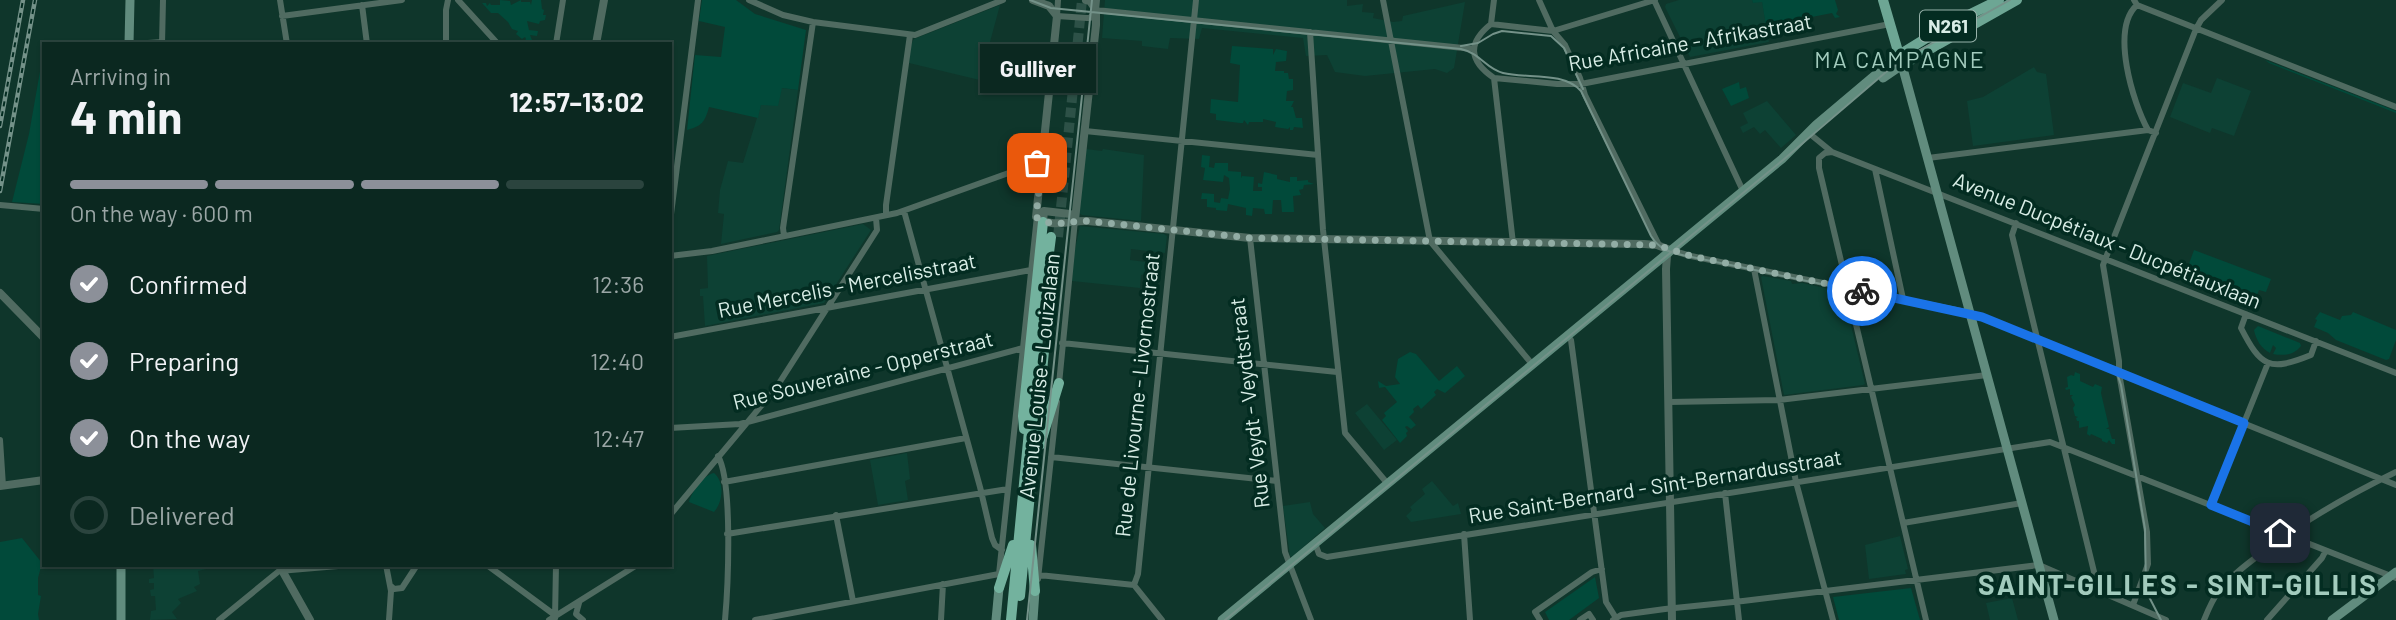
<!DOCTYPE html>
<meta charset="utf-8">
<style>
:root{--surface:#0b2820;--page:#19342d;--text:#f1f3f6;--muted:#9aa6a5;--line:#2b443e;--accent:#8c9099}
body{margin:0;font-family:Barlow,sans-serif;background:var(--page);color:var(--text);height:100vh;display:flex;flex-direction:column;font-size:26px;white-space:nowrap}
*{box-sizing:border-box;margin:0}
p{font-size:23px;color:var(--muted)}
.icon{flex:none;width:38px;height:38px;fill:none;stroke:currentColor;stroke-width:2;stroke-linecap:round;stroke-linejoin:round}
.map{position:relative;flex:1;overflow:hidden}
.drawer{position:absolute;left:42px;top:42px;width:630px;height:525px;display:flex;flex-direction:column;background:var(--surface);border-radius:0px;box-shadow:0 2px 5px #0004,0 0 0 2px var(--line)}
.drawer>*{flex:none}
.pin{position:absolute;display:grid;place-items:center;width:60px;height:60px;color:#fff;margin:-30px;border-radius:14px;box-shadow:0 4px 10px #0006}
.courier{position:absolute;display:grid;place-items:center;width:70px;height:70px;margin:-35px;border:5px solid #1a73e8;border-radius:50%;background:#fff;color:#222;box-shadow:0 2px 9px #0007}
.bubble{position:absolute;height:49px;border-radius:0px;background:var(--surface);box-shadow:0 2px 5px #0004,0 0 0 2px var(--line);font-size:23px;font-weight:700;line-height:49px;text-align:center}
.headline em{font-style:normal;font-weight:700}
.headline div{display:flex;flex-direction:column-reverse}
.headline{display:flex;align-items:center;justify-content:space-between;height:119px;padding:0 28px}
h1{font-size:46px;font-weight:700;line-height:52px}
.bar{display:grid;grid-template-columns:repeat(4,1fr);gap:10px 7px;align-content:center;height:84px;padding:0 28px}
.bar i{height:9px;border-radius:5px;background:var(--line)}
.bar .on{background:var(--accent)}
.bar p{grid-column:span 4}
ol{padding:0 28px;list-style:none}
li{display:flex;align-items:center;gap:21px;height:77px}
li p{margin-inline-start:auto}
li .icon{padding:7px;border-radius:50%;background:var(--accent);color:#fff;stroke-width:4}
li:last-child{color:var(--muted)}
li i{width:38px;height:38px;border:4px solid var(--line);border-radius:50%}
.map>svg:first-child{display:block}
.built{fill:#0d4134}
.green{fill:#014a3a}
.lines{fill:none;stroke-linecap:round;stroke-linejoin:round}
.trunk-tunnel{stroke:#2d5147;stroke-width:10;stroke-dasharray:10 5;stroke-linecap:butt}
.minor{stroke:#506b61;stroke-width:6}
.tertiary{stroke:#506b61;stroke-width:8}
.secondary{stroke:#618c7e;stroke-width:9}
.primary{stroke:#6da694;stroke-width:10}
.trunk{stroke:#73b29e;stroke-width:10}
.tram{stroke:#749289;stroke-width:2}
.rail-casing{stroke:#749289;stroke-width:4.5}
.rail{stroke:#032c21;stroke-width:2;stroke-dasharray:5;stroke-linecap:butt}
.done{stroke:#92ada5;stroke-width:7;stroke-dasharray:0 12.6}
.route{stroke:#1a73e8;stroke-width:9}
.labels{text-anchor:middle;stroke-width:7;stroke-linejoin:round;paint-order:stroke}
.shield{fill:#032c21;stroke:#98b3ab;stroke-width:2}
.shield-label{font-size:19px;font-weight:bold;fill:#d8ede6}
.street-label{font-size:21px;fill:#d8ede6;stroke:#032c21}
.neighbourhood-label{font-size:23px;letter-spacing:2px;fill:#a2cbbd;stroke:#032c21}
.district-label{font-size:28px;font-weight:bold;letter-spacing:2px;fill:#a2cbbd;stroke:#032c21}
</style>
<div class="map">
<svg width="2396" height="620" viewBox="0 0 2396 620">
<rect width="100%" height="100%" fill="#0f362b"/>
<path class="built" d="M1105,0H1347V6L1363,4L1362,12L1374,13L1373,18L1393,22L1402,21L1403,16L1465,2L1454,68L1447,73L1435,69L1365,76L1335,72L1327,55L1306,56L1303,38L1202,28L1199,39L1170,38L1168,49L1142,46V41L1102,38Z
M1679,0H1752L1753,3L1762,1L1769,42L1690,57L1665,7L1666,4Z
M1000,5L990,42L998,43L988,82L909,63L911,44L914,39Z
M2034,67L2037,72L2046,74L2054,135L1973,146L1967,101L1983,97Z
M2217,78L2251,91L2234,136L2212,128L2210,133L2170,117L2183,83L2211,93Z
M782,88L798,90L779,230L777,232L721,244L724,214L718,213L720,190L728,161L743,163L761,105Z
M1767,101L1796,135L1781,148L1765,130L1760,134L1754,127L1743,133L1740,127L1748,123L1743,113Z
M1086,149L1102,151L1103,149L1144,155L1141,221L1082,215L1078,212Z
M863,224L871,230L824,303L705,326L703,296H700V289L708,288L707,256Z
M1080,226L1164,234L1167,236L1165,253L1131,249L1130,260L1146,262L1145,274L1141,275L1140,288L1072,281L1074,254Z
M1763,276L1791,281L1792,284L1802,283L1843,292L1865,384L1863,385L1784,395L1761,277Z
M1367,404L1397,440L1384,450L1355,413Z
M907,453L910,479L905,481L908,500L878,505L870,460Z
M1432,481L1453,506L1458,503L1461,514L1411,522L1406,516L1412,510L1410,507L1425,494L1422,489Z
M1310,502L1313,514L1325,528L1292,557L1290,556L1283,506Z
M1900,536L1908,569L1905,570L1906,574L1869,579L1865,545Z
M153,565H214L215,567L198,571L200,584L194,587L197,591L178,599L181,603L172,612L177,619L150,620L151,611L156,610L155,596H151L150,590L154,589V583H149V579L154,578Z
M2012,598L2018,620H1990L1986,603Z"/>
<path class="green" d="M500,0L510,1L511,5L521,0V2H530L531,5L532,0H541L542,9L544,10L543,15H546L545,20L540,21L539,24L527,21L529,30L538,31L537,36L530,35L532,40L539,41L538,44H523L526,39L525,37L522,39L516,34L518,31L512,29L508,22L498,13H491L482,3H486L487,6L490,3L491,5H500Z
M702,0H736L755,14L806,30L798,90L782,88L778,106L761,105L758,118L709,107C705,122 702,126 687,130L695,55L721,57L725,27L699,21Z
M1752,0H1835L1838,10L1836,14L1840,17L1835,18L1832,13L1766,26L1762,2L1753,3Z
M1232,46L1273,49V55L1276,49L1287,51L1286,61L1276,62L1275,71H1284V73H1288L1289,79H1293V90L1287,91L1286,101H1294L1291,107H1293L1296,118H1302L1303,128L1294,127L1293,130H1290V127L1288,129L1275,127L1276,122L1263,119V122H1249L1248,125L1244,120L1243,123H1240L1216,120V114L1210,113L1211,99L1238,102L1240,65L1230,63Z
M42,60H44V204L12,202L29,134Z
M2265,60L2396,111V113L2269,63Z
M1739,82L1740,89L1746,87L1749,98L1731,106L1722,89Z
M1202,155L1210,156L1209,167L1214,168L1215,163H1228V171L1241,172V178L1242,176L1254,177L1253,191H1262V187H1258V183L1262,184L1264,172L1277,175V179L1290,182V177H1297V181L1308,180V182L1314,184L1304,185L1303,189L1299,190L1301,195L1293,196L1294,212H1282L1281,200H1273L1272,214H1265L1264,209L1253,208L1252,216L1246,215V208L1228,204L1227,211L1216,210V208L1207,207V199H1201L1202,193L1214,194V202L1220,203L1221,198L1228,199L1230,189L1229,178L1224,175L1223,182L1203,180L1205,168L1201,167Z
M2194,250L2271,279L2266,292L2259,290L2254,303L2244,300H2234L2183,280Z
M2320,312L2340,320L2342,316L2351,315L2353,312L2396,330V340L2389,359L2386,360L2336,340L2328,333L2314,327L2317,320L2315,319Z
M2258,326L2300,343L2301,346C2294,355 2284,356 2273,354L2276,348L2273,345L2270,353C2261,348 2256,340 2254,330Z
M1410,352L1416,354L1439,381L1457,366L1465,376L1445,393L1437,389L1434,392L1436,395L1421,409L1418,405L1413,409L1414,412L1409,417L1416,425L1411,429L1407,426L1405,427L1408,431L1406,433L1407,436L1400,443L1382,420L1386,416L1384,413L1397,402L1385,387L1379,388L1378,381L1386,386L1400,384L1395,377L1398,359Z
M2075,372L2080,374V381L2093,387L2095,384L2102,387L2101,393L2109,427L2106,429H2109L2112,439H2115V444H2112L2109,440L2107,443L2102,441V439L2091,434L2090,436L2087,434L2088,426L2079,428V421H2077L2076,418L2078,417L2075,416L2073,408L2075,405L2071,397L2073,395H2070V389L2066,390L2065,388L2068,387L2067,377L2071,375L2074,376Z
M714,473C725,482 723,502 714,512L689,502C691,493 703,475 714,473Z
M22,538L42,563L38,578V595L41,596L38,614L39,620H0V542Z
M1595,577L1599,598L1569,620H1549L1545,612Z
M1911,588L1920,620H1839L1833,597Z"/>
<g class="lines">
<path class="trunk-tunnel" d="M1058,237L1082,0"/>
<path class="minor" d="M280,0L287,44
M458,0L498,44
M749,0L783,15L813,22L915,35L1003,0
M1058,0L1057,16L1087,18H1090L1096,10L1097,0
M1383,0L1430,241L1532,364
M1539,0L1553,31L1565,45L1580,78L1585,95L1659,245
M1654,0L1743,191
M2134,0L2137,5L2396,107
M362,5L367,44
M2137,5C2110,29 2133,103 2148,130
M1096,10L1473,49
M282,16L402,0
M1491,24C1467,43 1469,61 1494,78L1557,84H1581L1890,24
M1491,24L1553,31L1655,0
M1491,24L1494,0
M1310,32L1323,230L1345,433L1387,483
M134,44L162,42
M162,44L163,0
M446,44V10L448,0
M556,44L563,0
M1494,78L1513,243
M1085,131L1318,155
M1810,134L1832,152L2396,373
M1832,152L1825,153L1819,158V168L1926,620
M1928,158L2148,130L2156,133
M1875,169L1903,299
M0,205L44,209
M904,211L980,487L992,538L995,545L1002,550
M886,215V205L910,35
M670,222L698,0
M2016,223L2012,235L2096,580L2093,588
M784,236L783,228L813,22
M1250,238L1285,552L1311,620
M1670,250L1691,256L1971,313L2396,485
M670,256L712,251L897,213L1042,161
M1754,269L1796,482L1833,620
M2246,314L2241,328C2261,367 2269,372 2311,355L2316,341
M1567,335L1571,340L1606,602L1616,618
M670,337L1031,270
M1062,343L1337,372
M1059,384L1075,220
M1669,402L1779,400L1987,375
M670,428L740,424L1023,348
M0,440L3,486
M718,456C733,482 728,587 725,620
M1051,457L1277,481
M724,482L966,438
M1725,493L1739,620
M2211,505L2268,363
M670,515L776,388L877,230L876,218
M836,515L853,601
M1903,523L2022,503
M727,534L1008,489
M1464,534L1470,620
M1315,543L1319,554L1327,557L2050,442L2396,578
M386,565L391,591L389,620
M487,565L552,613L555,618
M999,574L1037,216
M1039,575L1134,585
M1038,579L1057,402
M1134,585L1138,574L1196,0
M1134,585L1162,620
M391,586L394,589L402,588L417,565
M579,603L576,614L583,620
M2133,605L2148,564L2147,532L2119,373V361L2103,265L2196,29L2201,20L2222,0
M555,618L556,565
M219,620L279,571L350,565
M549,620L637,565
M755,620L999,574
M941,620L943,584
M1540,620L1535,612L1592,572L1602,569
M1580,620L1589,614L1593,620
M1613,620L1621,615L1665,609L1743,601L2039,565L2166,620
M2204,620C2208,610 2212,600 2219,591C2231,576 2247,564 2263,552C2304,520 2349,495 2396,472
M2267,620L2322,558L2325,552"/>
<path class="tertiary" d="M1033,0L1049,6
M1049,6L1057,16L1036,217C1053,229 1070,220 1088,221L1250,238L1644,244L1657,245L1670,250L1667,256L1666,269L1672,620
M596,44L604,0
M1075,220L1096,25V10L1090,1L1086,0
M1043,222L1044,211L1070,214L1075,220
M0,293L44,338
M0,486L44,480
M279,565L310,620"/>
<path class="secondary" d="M129,44L130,0
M1883,78L1902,65L2054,620
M121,620V565
M996,620L999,588
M1033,620L1035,591
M1222,620L1782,159L1816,125L1899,55
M2332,620L2396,572"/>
<path class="primary" d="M1883,0L1902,65L2017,0
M1899,55L1946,26L1999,0"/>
<path class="trunk" d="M1024,429L1023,416L1043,222
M1040,445L1059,383
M1031,545L1035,591
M999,588L1013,545
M1020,596L1044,351
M1011,620L1037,347L1051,237"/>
<path class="tram" d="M1030,0L1051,8L1461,49C1480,53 1486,69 1503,73C1527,79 1563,71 1581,91L1651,236C1659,249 1669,252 1682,255L1971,315L2111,371L2118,376L2121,385L2145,529L2146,591L2161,620
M1461,46L1478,43L1493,34L1502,31L1551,36L1564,48L1583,89
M1027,620L1092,0
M1225,620L1783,160L1886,72L1911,55L2010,0"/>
<defs>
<path id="rail" d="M0,126L23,0
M0,191L35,0"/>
</defs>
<use href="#rail" class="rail-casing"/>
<use href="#rail" class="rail"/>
</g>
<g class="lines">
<path class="done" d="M1037,163L1042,161L1036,217C1053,229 1070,220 1088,221L1250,238L1657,245L1691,256L1862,291"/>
<path class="route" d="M1862,291L1982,317L2244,423L2211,505L2280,533"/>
</g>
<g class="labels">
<rect class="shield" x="1920" y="10.5" width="56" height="31" rx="5"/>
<g class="shield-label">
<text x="1948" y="33">N261</text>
</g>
<g class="street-label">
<text transform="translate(1690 43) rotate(-10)" y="7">Rue Africaine - Afrikastraat</text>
<text transform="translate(2107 241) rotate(22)" y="7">Avenue Ducpétiaux - Ducpétiauxlaan</text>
<text transform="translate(847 286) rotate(-11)" y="7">Rue Mercelis - Mercelisstraat</text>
<text transform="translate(863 371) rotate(-14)" y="7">Rue Souveraine - Opperstraat</text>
<text transform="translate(1040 376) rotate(-84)" y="7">Avenue Louise - Louizalaan</text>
<text transform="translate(1138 395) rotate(-84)" y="7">Rue de Livourne - Livornostraat</text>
<text transform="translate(1250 403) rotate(-97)" y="7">Rue Veydt - Veydtstraat</text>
<text transform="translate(1655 487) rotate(-9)" y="7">Rue Saint-Bernard - Sint-Bernardusstraat</text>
</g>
<g class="neighbourhood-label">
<text x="1900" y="68">MA CAMPAGNE</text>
</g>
<g class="district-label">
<text x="2178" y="595">SAINT-GILLES - SINT-GILLIS</text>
</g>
</g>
</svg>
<div class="pin" style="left:1037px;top:163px;background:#ea580c"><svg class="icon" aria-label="bag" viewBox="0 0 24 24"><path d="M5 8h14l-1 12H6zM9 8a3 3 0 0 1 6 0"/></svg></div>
<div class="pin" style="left:2280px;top:533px;background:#1f2937"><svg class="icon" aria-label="home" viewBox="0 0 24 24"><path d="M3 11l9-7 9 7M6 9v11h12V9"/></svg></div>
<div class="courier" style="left:1862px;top:291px"><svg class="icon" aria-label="bike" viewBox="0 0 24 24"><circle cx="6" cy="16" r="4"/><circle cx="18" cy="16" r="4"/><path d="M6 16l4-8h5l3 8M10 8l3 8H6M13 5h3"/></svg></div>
<div class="bubble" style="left:980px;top:44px;width:116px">Gulliver</div>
<section class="drawer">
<div class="headline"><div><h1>4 min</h1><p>Arriving in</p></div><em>12:57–13:02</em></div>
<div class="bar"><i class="on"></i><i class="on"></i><i class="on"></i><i></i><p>On the way · 600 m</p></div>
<ol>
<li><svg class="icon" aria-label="check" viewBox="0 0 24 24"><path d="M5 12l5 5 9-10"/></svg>Confirmed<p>12:36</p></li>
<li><svg class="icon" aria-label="check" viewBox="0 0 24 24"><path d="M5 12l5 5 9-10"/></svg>Preparing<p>12:40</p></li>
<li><svg class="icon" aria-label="check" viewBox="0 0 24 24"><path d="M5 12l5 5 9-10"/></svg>On the way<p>12:47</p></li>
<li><i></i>Delivered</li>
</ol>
</section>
</div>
